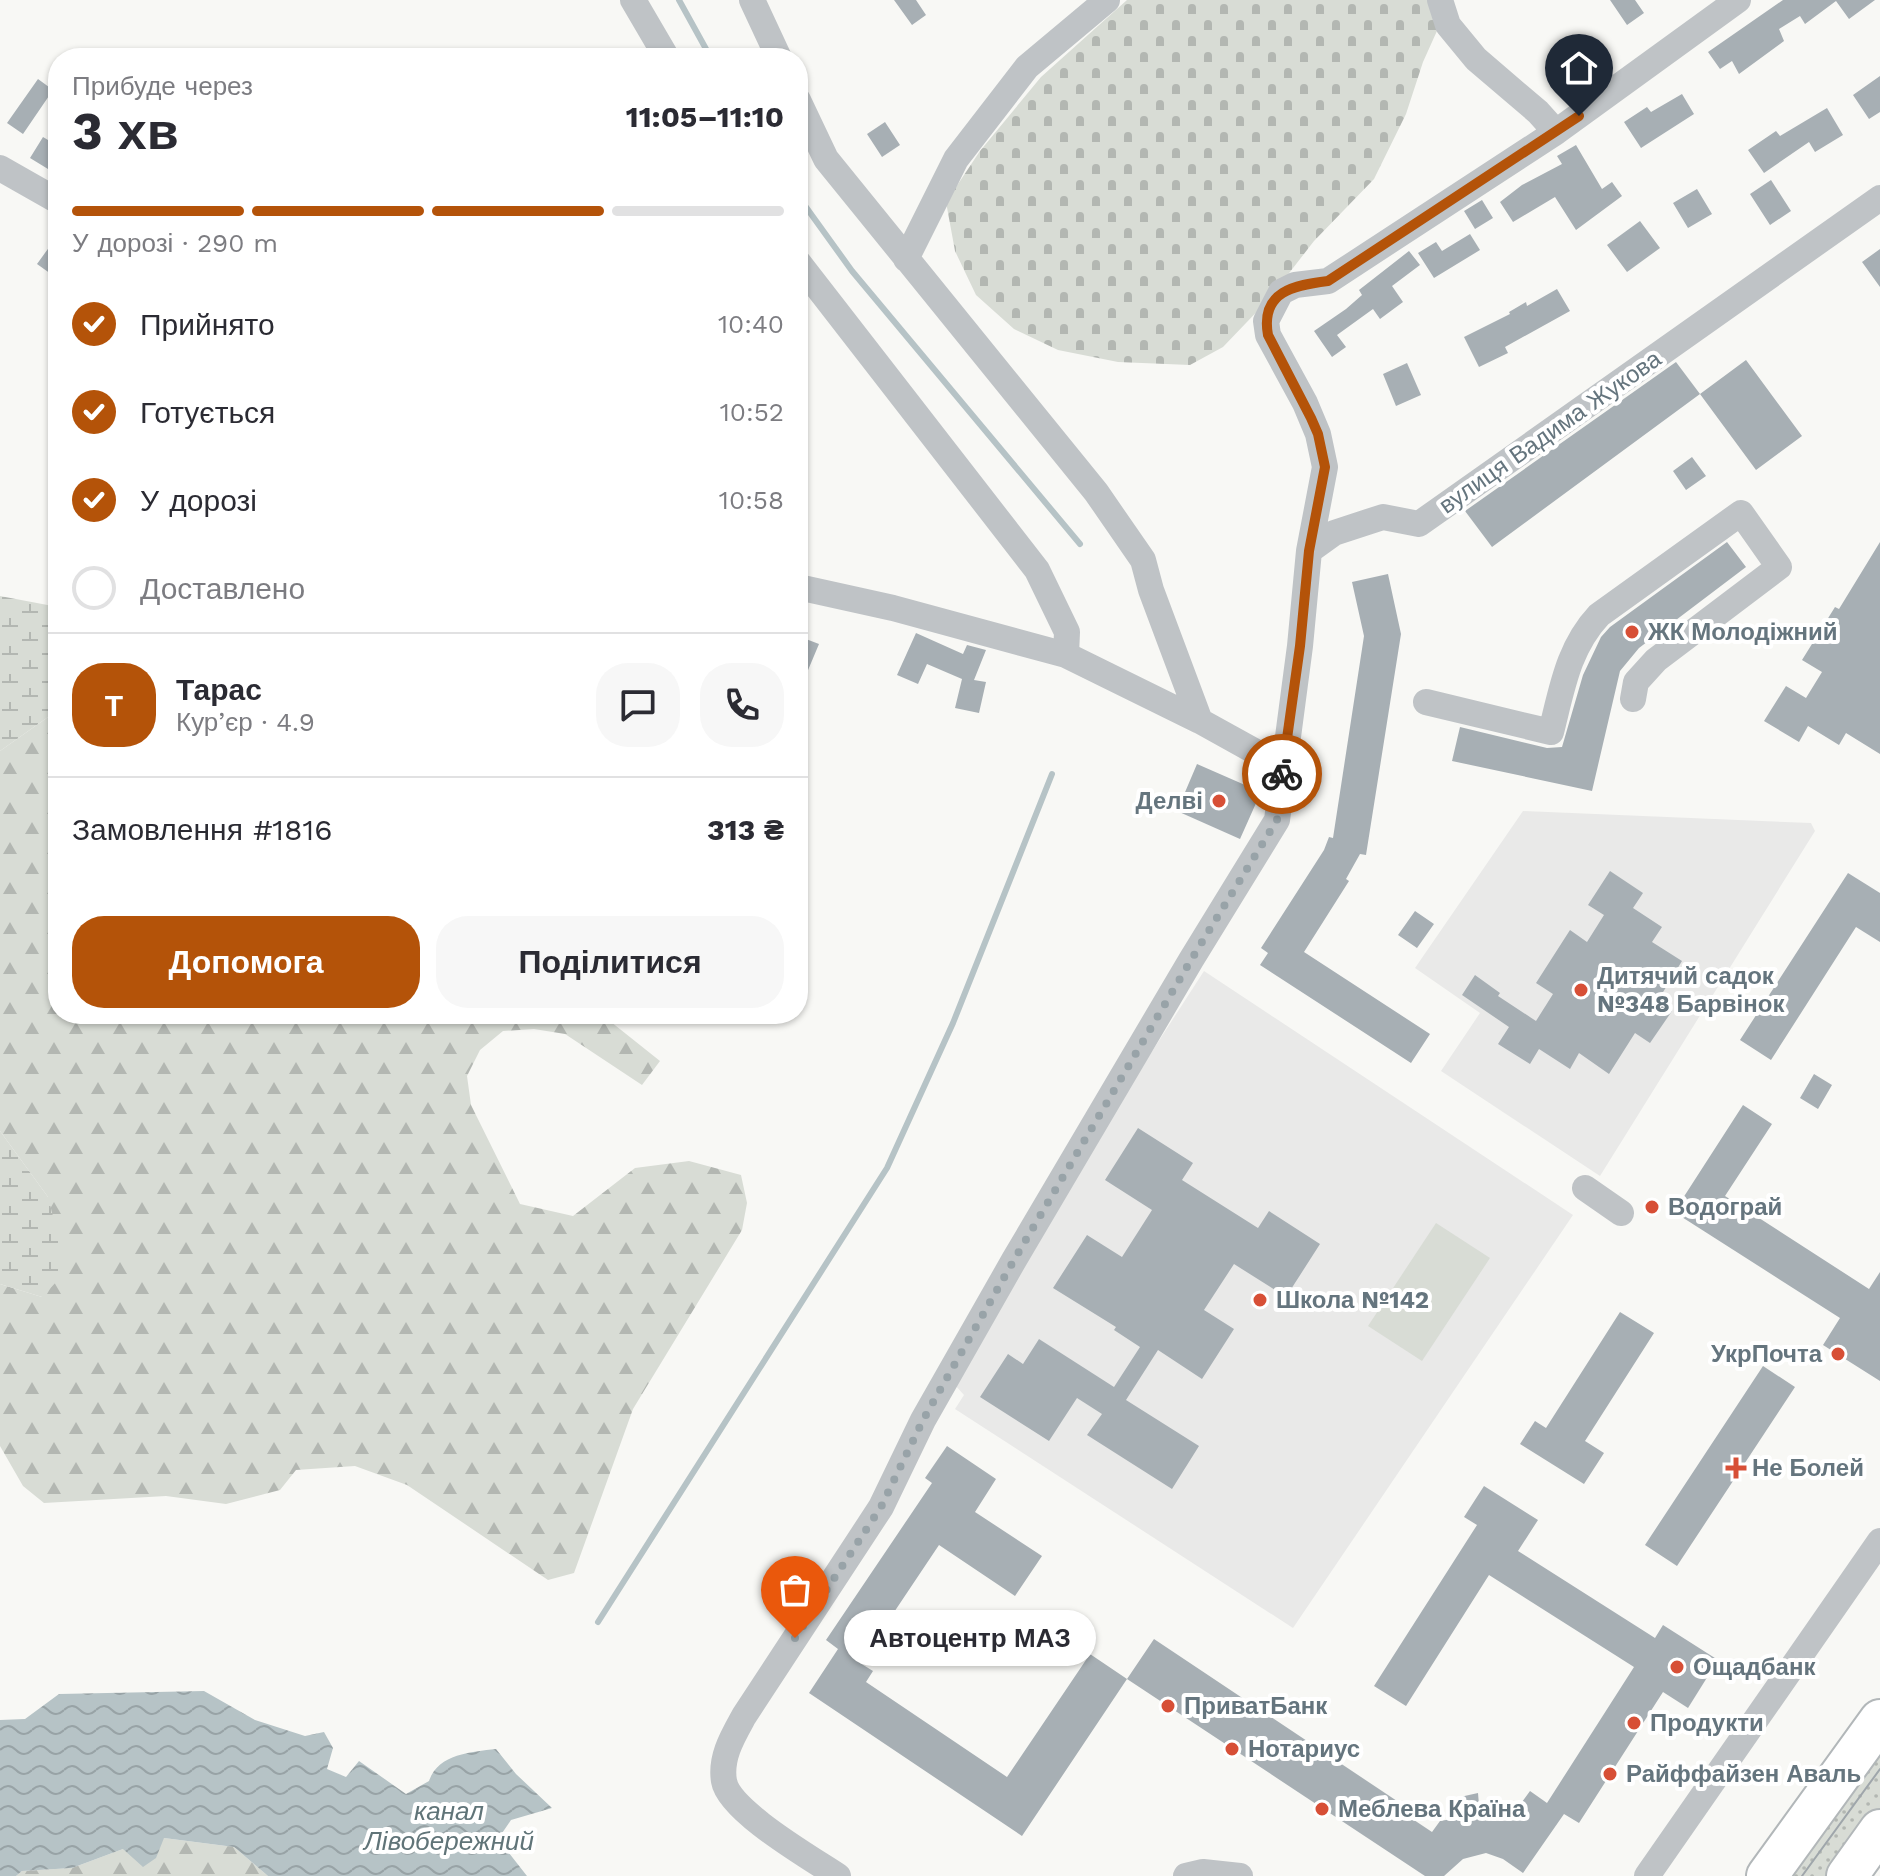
<!DOCTYPE html>
<html lang="uk">
<meta charset="utf-8">
<style>
:root{--surface:#fff;--page:#f7f7f7;--text:#2b2b33;--muted:#7c7c81;--line:#e1e1e2;--accent:#b45309}
body{margin:0;font-family:"Work Sans",sans-serif;background:var(--page);color:var(--text);height:100vh;display:flex;flex-direction:column;font-size:30px;white-space:nowrap}
*{box-sizing:border-box;margin:0}
p{font-size:26px;color:var(--muted)}
.icon{flex:none;width:44px;height:44px;fill:none;stroke:currentColor;stroke-width:2;stroke-linecap:round;stroke-linejoin:round}
.map{position:relative;flex:1;overflow:hidden}
.sheet{position:absolute;left:48px;top:48px;width:760px;height:976px;display:flex;flex-direction:column;background:var(--surface);border-radius:32px;box-shadow:0 2px 6px #0004}
.sheet>*{flex:none}
.pin{position:absolute;display:grid;place-items:center;width:68px;height:68px;color:#fff;margin:-82px -34px;border-radius:50% 50% 50% 0;rotate:-45deg;box-shadow:0 0 8px #0007}
.pin .icon{rotate:45deg}
.courier{position:absolute;display:grid;place-items:center;width:80px;height:80px;margin:-40px;border:6px solid #b45309;border-radius:50%;background:#fff;color:#222;box-shadow:0 2px 10px #0007}
.bubble{position:absolute;height:56px;border-radius:28px;background:var(--surface);box-shadow:0 2px 6px #0004;font-size:26px;font-weight:700;line-height:56px;text-align:center}
.summary em{font-style:normal;font-weight:700}
.summary div{display:flex;flex-direction:column-reverse}
.summary{display:flex;align-items:center;justify-content:space-between;height:136px;padding:0 24px}
h1{font-size:52px;font-weight:700;line-height:60px}
.bar{display:grid;grid-template-columns:repeat(4,1fr);gap:12px 8px;align-content:center;height:96px;padding:0 24px}
.bar i{height:10px;border-radius:6px;background:var(--line)}
.bar .on{background:var(--accent)}
.bar p{grid-column:span 4}
.line{display:flex;align-items:center;gap:20px;padding:0 24px;border-top:2px solid var(--line)}
.line div{flex:1}
.round{display:grid;place-items:center;flex:none;width:84px;height:84px;border-radius:32px;background:var(--page)}
ol{padding:0 24px;list-style:none}
li{display:flex;align-items:center;gap:24px;height:88px}
li p{margin-inline-start:auto}
li .icon{padding:8px;border-radius:50%;background:var(--accent);color:#fff;stroke-width:4}
li:last-child{color:var(--muted)}
li i{width:44px;height:44px;border:4px solid var(--line);border-radius:50%}
.action{display:flex;gap:16px;margin-top:auto;padding:16px 24px}
.action a{flex:1;height:92px;border-radius:32px;background:var(--accent);color:#fff;font-size:32px;font-weight:700;line-height:92px;text-align:center}
.action a+a{background:var(--page);color:var(--text)}
.map>svg:first-child{display:block}
.built{fill:#e9e9e8}
.grass{fill:url(#grass-dots)}
.forest{fill:url(#forest-firs)}
.wetland{fill:url(#wetland-marsh)}
.cemetery{fill:url(#cemetery-stones)}
.pitch{fill:#d8dcd5}
.water{fill:url(#water-waves)}
.lines{fill:none;stroke-linecap:round;stroke-linejoin:round}
.stream{stroke:#b6c3c6;stroke-width:6}
.building{fill:#a7afb4}
.highway-casing{stroke:#b2b7b9;stroke-width:44}
.minor{stroke:#bfc3c6;stroke-width:26}
.highway{stroke:#fff;stroke-width:40}
.tram{stroke:#9fa6ab;stroke-width:2}
.done{stroke:#98a3a8;stroke-width:8;stroke-dasharray:0 14.4}
.route{stroke:#b45309;stroke-width:10}
.poi-dot{fill:#d74f36;stroke:#fff;stroke-width:3}
.labels{text-anchor:middle;stroke-width:8;stroke-linejoin:round;paint-order:stroke}
.street-label{font-size:24px;fill:#65757e;stroke:#fff}
.poi-label{font-size:24px;font-weight:bold;fill:#65757e;stroke:#fff;text-anchor:start}
.water-label{font-size:26px;font-style:italic;fill:#607478;stroke:#fff}
</style>
<div class="map">
<svg width="1880" height="1876" viewBox="0 0 1880 1876">
<defs>
<pattern id="grass-dots" width="8" height="8" patternUnits="userSpaceOnUse" patternTransform="scale(2)"><rect width="8" height="8" fill="#d8dcd5"/><path d="M2 2h.1M6 6h.1" fill="none" stroke="#b3b7b2" stroke-width="1.8" stroke-linecap="round"/></pattern>
<pattern id="forest-firs" width="22" height="20" patternUnits="userSpaceOnUse" patternTransform="scale(2)"><rect width="22" height="20" fill="#d8dcd5"/><path d="M5 1l3.5 6h-7zM16 11l3.5 6h-7z" fill="#b3b7b2"/></pattern>
<pattern id="wetland-marsh" width="20" height="14" patternUnits="userSpaceOnUse" patternTransform="scale(2)"><rect width="20" height="14" fill="#d8dcd5"/><path d="M1 5h8M5 5V1M11 12h8M15 12V8" fill="none" stroke="#b3b7b2"/></pattern>
<pattern id="cemetery-stones" width="16" height="16" patternUnits="userSpaceOnUse" patternTransform="scale(2)"><rect width="16" height="16" fill="#d8dcd5"/><path d="M2 7V4a2 2 0 0 1 4 0v3zM10 15v-3a2 2 0 0 1 4 0v3z" fill="#b3b7b2"/></pattern>
<pattern id="water-waves" width="16" height="10" patternUnits="userSpaceOnUse" patternTransform="scale(2)"><rect width="16" height="10" fill="#b6c3c6"/><path d="M0 5q4-4 8 0t8 0" fill="none" stroke="#98a3a6"/></pattern>
</defs>
<rect width="100%" height="100%" fill="#f8f8f5"/>
<path class="built" d="M1523,811L1811,823L1815,831L1600,1176L1441,1071L1480,1013L1415,968Z
M1204,971L1573,1215L1293,1628L955,1409L964,1395L955,1385L1140,1070Z"/>
<path class="grass" d="M1880,1744V1815L1835,1876H1784Z"/>
<path class="forest" d="M58,710V1014H601L660,1061L642,1085L565,1034L534,1029L503,1031L480,1050L467,1076L471,1105L520,1204L573,1216L635,1168L689,1161L741,1175L747,1203L742,1230L633,1409L574,1573L548,1580L407,1485L355,1466L296,1470L280,1490L226,1504L166,1496L44,1503L23,1486L0,1446V1284L42,1297L48,1197L0,1131V751Z
M164,1838L234,1847L268,1876H16L22,1871L72,1868L123,1849Z"/>
<path class="wetland" d="M0,596L58,607V710L0,751Z
M0,1131L48,1197L62,1251L59,1279L42,1297L0,1284Z"/>
<path class="cemetery" d="M1127,0H1431L1441,22L1423,62L1406,114L1374,179L1314,241L1269,299L1223,347L1190,365L1118,362L1058,350L1014,329L976,295L955,251L946,202L980,151L1041,77Z"/>
<path class="pitch" d="M1436,1223L1490,1258L1422,1361L1368,1326Z"/>
<path class="water" d="M204,1691L255,1720L305,1736L324,1732L333,1748L327,1769L346,1777L359,1761L406,1794L429,1781C438,1754 471,1752 496,1749L516,1774L552,1808L511,1820L498,1839L527,1876H268L234,1847L164,1838L156,1858L143,1867L123,1849L72,1868L22,1871L16,1876H0V1720L25,1719L59,1694Z"/>
<g class="lines">
<path class="stream" d="M679,0L711,58
M798,196L852,271L1080,544
M598,1622L887,1168L953,1023L1052,774"/>
</g>
<path class="building" d="M894,0H916L926,15L912,25Z
M1610,0H1635L1644,13L1627,25Z
M1783,0H1875L1849,19L1836,1L1805,24L1800,16L1779,29L1784,41L1739,74L1732,61L1720,69L1708,52Z
M1579,39L1594,60L1577,72L1562,51Z
M1880,76V112L1869,119L1853,95Z
M38,79L53,90L23,134L7,123Z
M1682,94L1694,114L1641,148L1624,122L1647,107L1651,112Z
M1827,108L1843,135L1815,152L1809,142L1764,173L1748,150L1776,131L1780,136Z
M885,122L900,145L882,157L867,134Z
M43,137L58,146V152L48,169L30,158Z
M1576,145L1602,189L1612,182L1622,196L1576,230L1555,197L1513,222L1500,202L1522,185L1562,164L1557,156Z
M1771,180L1791,211L1770,225L1750,194Z
M1697,189L1712,214L1688,228L1673,203Z
M1482,200L1493,218L1475,229L1464,211Z
M1640,221L1660,248L1627,272L1607,245Z
M1470,234L1480,250L1434,278L1418,253L1436,242L1442,251Z
M58,235V279L37,264Z
M1880,249V287L1862,262Z
M1409,251L1420,265L1392,286L1403,302L1380,319L1373,309L1337,335L1346,347L1332,357L1314,331L1346,309L1362,295L1359,290Z
M1557,289L1570,311L1505,347L1508,353L1479,367L1464,337L1510,314L1509,312L1526,302L1527,306Z
M1746,360L1802,436L1756,470L1700,394Z
M1676,362L1700,394L1492,547L1465,511Z
M1407,363L1421,395L1396,406L1383,374Z
M1692,457L1706,476L1686,490L1673,471Z
M1727,542L1746,567L1639,648L1620,671L1592,791L1452,761L1460,727L1547,748L1562,747L1583,675L1601,637L1610,627Z
M1880,542V754L1846,733L1839,745L1808,726L1799,742L1764,721L1786,686L1806,698L1822,672L1802,660L1835,607L1839,609Z
M1388,574L1401,634L1366,855L1360,854L1346,879L1349,881L1304,952L1430,1034L1411,1063L1260,965L1268,953L1261,948L1324,850L1329,837L1333,838L1364,636L1352,582Z
M916,633L963,654L967,645L986,650L974,680L986,682L979,713L955,708L962,679L927,664L918,684L897,675Z
M798,636L819,644L798,694Z
M1197,764L1261,792L1240,839L1177,811Z
M1610,871L1643,893L1633,908L1662,927L1652,942L1682,961L1657,1002L1672,1011L1650,1043L1635,1033L1609,1074L1579,1053L1570,1069L1539,1049L1530,1064L1498,1044L1509,1027L1462,995L1475,975L1500,993L1498,996L1536,1021L1553,994L1536,983L1570,930L1587,942L1604,915L1588,905Z
M1848,873L1880,893V942L1856,927L1771,1060L1740,1040Z
M1415,911L1434,924L1417,948L1398,935Z
M1814,1074L1832,1085L1818,1109L1800,1098Z
M1743,1105L1772,1124L1725,1196L1869,1289L1880,1272V1381L1823,1345L1840,1318L1674,1212Z
M1138,1128L1193,1163L1182,1180L1258,1228L1269,1211L1320,1244L1286,1297L1234,1264L1204,1310L1234,1329L1202,1379L1158,1350L1126,1400L1199,1446L1172,1489L1087,1435L1102,1414L1077,1398L1049,1441L980,1397L1008,1354L1023,1364L1039,1339L1114,1387L1140,1347L1114,1330L1116,1327L1053,1288L1087,1235L1122,1257L1152,1210L1105,1180Z
M1620,1312L1654,1333L1585,1441L1604,1453L1584,1484L1520,1444L1535,1421L1546,1428Z
M1763,1366L1795,1387L1677,1566L1645,1545Z
M947,1446L996,1479L975,1512L1042,1556L1015,1596L939,1545L860,1663L873,1671L866,1682L1007,1777L1090,1654L1127,1679L1022,1836L809,1693L838,1649L826,1640L932,1483L925,1478Z
M1484,1486L1538,1520L1518,1551L1655,1638L1663,1625L1718,1660L1688,1708L1663,1692L1579,1823L1564,1814L1523,1873L1503,1859L1486,1853L1463,1859L1444,1876H1425L1127,1679L1154,1639L1409,1809L1405,1814L1432,1832L1440,1821L1452,1819L1451,1809L1462,1808L1460,1797L1478,1793L1479,1805L1490,1803L1491,1814L1504,1811L1511,1817L1530,1791L1547,1803L1634,1667L1489,1575L1406,1706L1374,1686L1477,1525L1464,1517Z"/>
<g class="lines">
<defs>
<path id="highway" d="M1767,1876L1880,1720
M1847,1876L1880,1830"/>
</defs>
<use href="#highway" class="highway-casing"/>
<path class="minor" d="M633,0L667,58
M752,0L779,58
M1440,0L1448,25L1476,59L1538,112L1556,132
M798,100L826,159L1096,492L1143,560L1151,590L1200,721
M0,168L58,201
M906,259L956,159L1027,67L1107,0
M798,262L1037,570L1067,632L1066,655
M1309,551L1325,467L1318,434L1305,403L1268,335L1266,321L1281,292L1295,285L1328,281L1556,132L1738,0
M798,587L893,608L1066,655L1200,721L1283,767
M1426,702L1551,732C1562,689 1568,648 1599,615L1741,513L1779,567L1656,660L1636,682L1633,699
M1585,1188L1621,1213
M838,1876C811,1858 729,1811 724,1781C720,1757 733,1736 744,1716L881,1507L923,1420L1014,1260L1191,960L1277,820L1300,646L1309,551L1334,533L1383,517L1419,524L1880,198
M1186,1876L1203,1872L1240,1876
M1647,1876L1880,1541"/>
<use href="#highway" class="highway"/>
<path class="tram" d="M1802,1876L1880,1769"/>
</g>
<g class="lines">
<path class="done" d="M795,1638L881,1507L923,1420L1014,1260L1191,960L1277,820L1282,774"/>
<path class="route" d="M1282,774L1300,646L1309,551L1325,467L1318,434L1311,418L1268,335C1260,291 1295,285 1328,281L1579,116"/>
</g>
<g class="poi-dot">
<circle cx="1632" cy="632" r="8"/>
<circle cx="1219" cy="801" r="8"/>
<circle cx="1581" cy="990" r="8"/>
<circle cx="1652" cy="1207" r="8"/>
<circle cx="1260" cy="1300" r="8"/>
<circle cx="1838" cy="1354" r="8"/>
<path d="M1732 1456h8v8h8v8h-8v8h-8v-8h-8v-8h8z"/>
<circle cx="1677" cy="1667" r="8"/>
<circle cx="1168" cy="1706" r="8"/>
<circle cx="1634" cy="1723" r="8"/>
<circle cx="1232" cy="1749" r="8"/>
<circle cx="1610" cy="1774" r="8"/>
<circle cx="1322" cy="1809" r="8"/>
</g>
<g class="labels">
<g class="street-label">
<text transform="translate(1550 432) rotate(-35)" y="8">вулиця Вадима Жукова</text>
</g>
<g class="poi-label">
<text x="1648" y="640">ЖК Молодіжний</text>
<text x="1203" y="809" text-anchor="end">Делві</text>
<text x="1597" y="984">Дитячий садок<tspan x="1597" dy="28">№348 Барвінок</tspan></text>
<text x="1668" y="1215">Водограй</text>
<text x="1276" y="1308">Школа №142</text>
<text x="1822" y="1362" text-anchor="end">УкрПочта</text>
<text x="1752" y="1476">Не Болей</text>
<text x="1693" y="1675">Ощадбанк</text>
<text x="1184" y="1714">ПриватБанк</text>
<text x="1650" y="1731">Продукти</text>
<text x="1248" y="1757">Нотариус</text>
<text x="1626" y="1782">Райффайзен Аваль</text>
<text x="1338" y="1817">Меблева Країна</text>
</g>
<g class="water-label">
<text x="449" y="1820">канал<tspan x="449" dy="30">Лівобережний</tspan></text>
</g>
</g>
</svg>
<div class="pin" style="left:795px;top:1638px;background:#ea580c"><svg class="icon" aria-label="bag" viewBox="0 0 24 24"><path d="M5 8h14l-1 12H6zM9 8a3 3 0 0 1 6 0"/></svg></div>
<div class="pin" style="left:1579px;top:116px;background:#1f2937"><svg class="icon" aria-label="home" viewBox="0 0 24 24"><path d="M3 11l9-7 9 7M6 9v11h12V9"/></svg></div>
<div class="courier" style="left:1282px;top:774px"><svg class="icon" aria-label="bike" viewBox="0 0 24 24"><circle cx="6" cy="16" r="4"/><circle cx="18" cy="16" r="4"/><path d="M6 16l4-8h5l3 8M10 8l3 8H6M13 5h3"/></svg></div>
<div class="bubble" style="left:844px;top:1610px;width:252px">Автоцентр МАЗ</div>
<section class="sheet">
<div class="summary"><div><h1>3 хв</h1><p>Прибуде через</p></div><em>11:05–11:10</em></div>
<div class="bar"><i class="on"></i><i class="on"></i><i class="on"></i><i></i><p>У дорозі · 290 m</p></div>
<ol>
<li><svg class="icon" aria-label="check" viewBox="0 0 24 24"><path d="M5 12l5 5 9-10"/></svg>Прийнято<p>10:40</p></li>
<li><svg class="icon" aria-label="check" viewBox="0 0 24 24"><path d="M5 12l5 5 9-10"/></svg>Готується<p>10:52</p></li>
<li><svg class="icon" aria-label="check" viewBox="0 0 24 24"><path d="M5 12l5 5 9-10"/></svg>У дорозі<p>10:58</p></li>
<li><i></i>Доставлено</li>
</ol>
<div class="line" style="height:144px"><b class="round" style="background:var(--accent);color:#fff">Т</b><div><b>Тарас</b><p>Кур’єр · 4.9</p></div><a class="round"><svg class="icon" aria-label="chat" viewBox="0 0 24 24"><path d="M4 5h16v11H9l-5 4z"/></svg></a><a class="round"><svg class="icon" aria-label="phone" viewBox="0 0 24 24"><path d="M5 4h4l2 5-3 2q2 4 5 5l2-3 5 2v4C11 20 4 13 5 4z"/></svg></a></div>
<div class="line" style="height:104px"><div>Замовлення #1816</div><b>313 ₴</b></div>
<div class="action"><a>Допомога</a><a>Поділитися</a></div>
</section>
</div>
